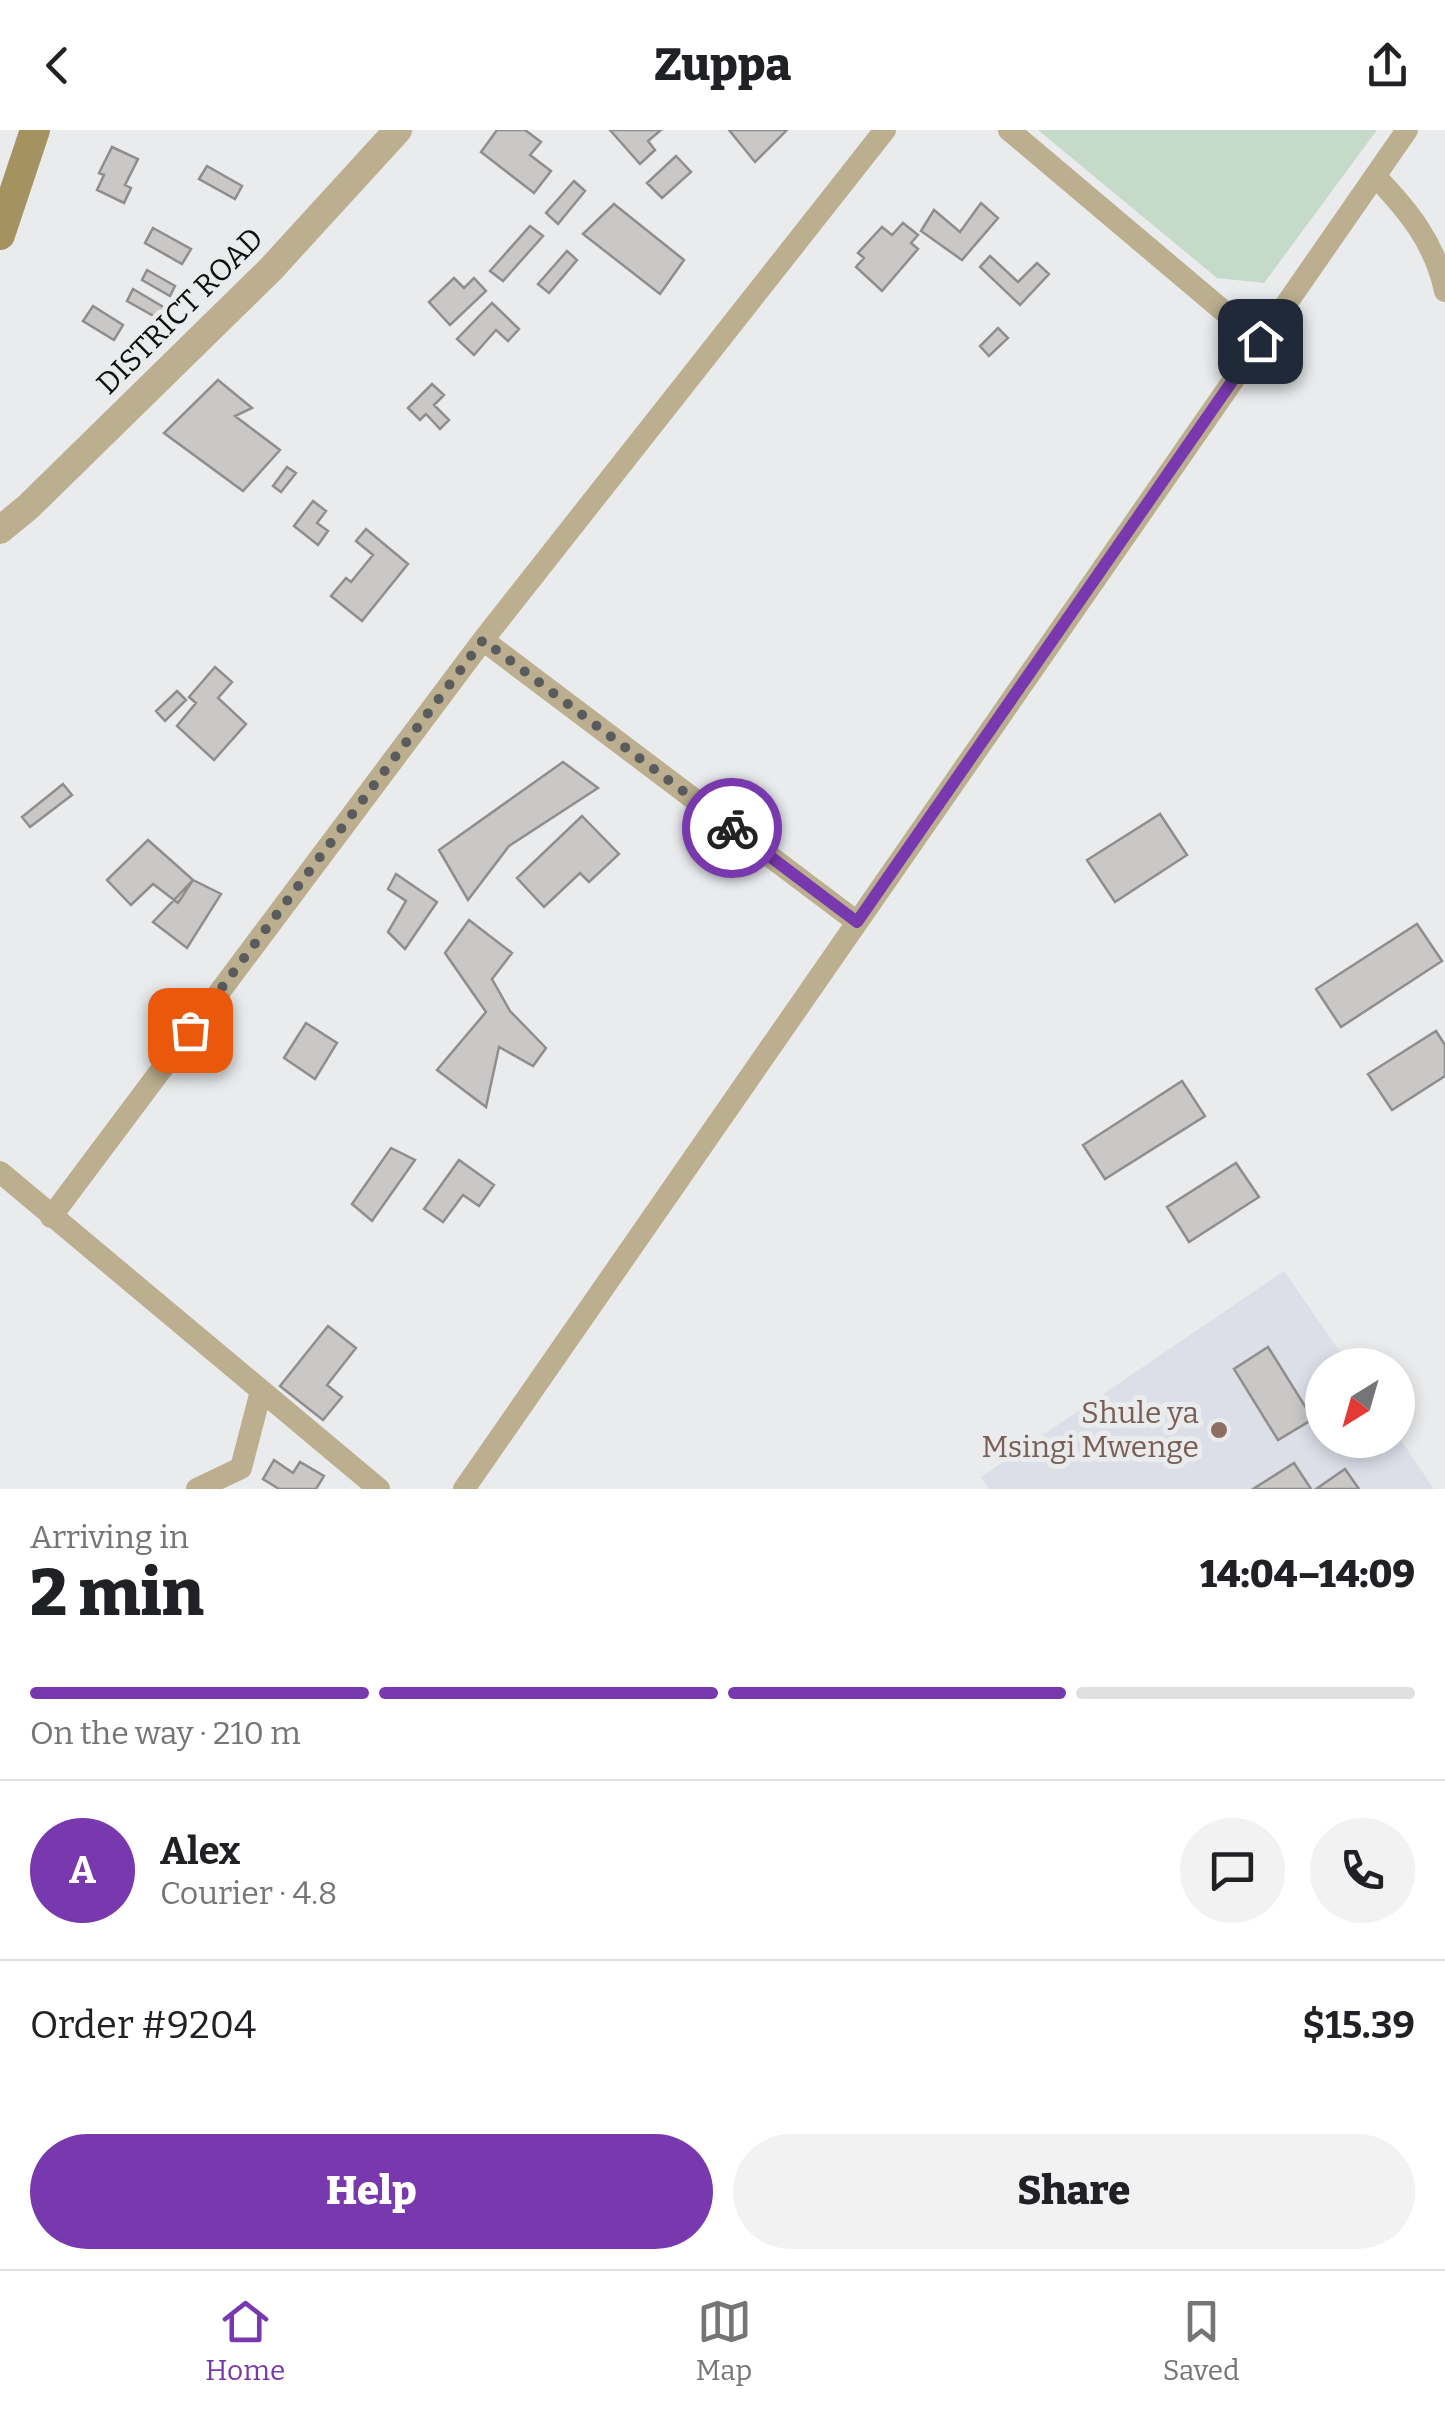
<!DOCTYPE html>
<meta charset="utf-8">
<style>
:root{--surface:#fff;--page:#f2f2f2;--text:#202124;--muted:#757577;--line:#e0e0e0;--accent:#7939ae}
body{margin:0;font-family:Bitter,serif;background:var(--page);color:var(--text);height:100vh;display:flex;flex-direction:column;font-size:38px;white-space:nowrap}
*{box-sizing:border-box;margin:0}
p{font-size:32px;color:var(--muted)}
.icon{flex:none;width:55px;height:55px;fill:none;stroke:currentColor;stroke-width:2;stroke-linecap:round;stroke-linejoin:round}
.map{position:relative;height:1359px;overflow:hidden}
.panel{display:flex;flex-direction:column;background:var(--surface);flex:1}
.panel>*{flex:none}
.needle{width:65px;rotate:217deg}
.buttons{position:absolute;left:1305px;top:1218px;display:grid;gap:20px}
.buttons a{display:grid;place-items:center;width:110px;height:110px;border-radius:50%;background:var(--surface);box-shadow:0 5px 15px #0003;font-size:50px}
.pin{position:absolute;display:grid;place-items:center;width:85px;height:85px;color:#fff;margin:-42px;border-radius:20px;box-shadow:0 5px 15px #0006}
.courier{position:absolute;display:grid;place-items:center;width:100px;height:100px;margin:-50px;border:8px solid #7939ae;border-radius:50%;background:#fff;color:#222;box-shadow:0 2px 12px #0007}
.headline em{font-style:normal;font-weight:800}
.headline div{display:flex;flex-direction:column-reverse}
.headline{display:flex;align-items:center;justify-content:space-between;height:170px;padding:0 30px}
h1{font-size:65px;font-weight:800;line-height:75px}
.bar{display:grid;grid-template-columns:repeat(4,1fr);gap:15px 10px;align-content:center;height:120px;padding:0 30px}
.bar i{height:12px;border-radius:8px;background:var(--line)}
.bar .current{background:var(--accent)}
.bar p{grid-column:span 4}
.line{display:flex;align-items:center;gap:25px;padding:0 30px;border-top:2px solid var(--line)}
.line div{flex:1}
.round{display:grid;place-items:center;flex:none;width:105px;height:105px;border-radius:52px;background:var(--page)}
.action{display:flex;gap:20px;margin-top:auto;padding:20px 30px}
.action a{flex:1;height:115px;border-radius:60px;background:var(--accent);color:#fff;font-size:40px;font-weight:800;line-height:115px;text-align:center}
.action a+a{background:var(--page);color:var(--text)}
header{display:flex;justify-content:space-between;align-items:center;height:130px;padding:0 30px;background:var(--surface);font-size:45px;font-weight:800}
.tab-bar{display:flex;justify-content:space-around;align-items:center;height:140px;border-top:2px solid var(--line);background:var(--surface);font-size:28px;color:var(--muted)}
.tab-bar a{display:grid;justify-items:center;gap:5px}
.tab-bar .current{color:var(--accent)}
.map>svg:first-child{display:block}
.built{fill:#dcdfe8}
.green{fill:#c6daca}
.building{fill:#cac8c7;stroke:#908d8d;stroke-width:2.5}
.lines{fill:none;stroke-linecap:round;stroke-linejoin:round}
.minor{stroke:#bbaf8f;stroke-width:22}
.tertiary{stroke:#bbaf8f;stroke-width:28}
.secondary{stroke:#a49260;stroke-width:30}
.done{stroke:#5a5b5c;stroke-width:10;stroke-dasharray:0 18}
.route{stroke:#7939ae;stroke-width:12}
.education-dot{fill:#8d6e63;stroke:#eaebec;stroke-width:4}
.labels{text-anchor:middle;stroke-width:10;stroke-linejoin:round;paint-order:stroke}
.street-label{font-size:30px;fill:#0d0e0e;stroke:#eaebec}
.education-label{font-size:30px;fill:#785e54;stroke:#eaebec;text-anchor:end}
</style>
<header><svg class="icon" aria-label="back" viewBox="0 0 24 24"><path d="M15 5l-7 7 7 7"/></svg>Zuppa<svg class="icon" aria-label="share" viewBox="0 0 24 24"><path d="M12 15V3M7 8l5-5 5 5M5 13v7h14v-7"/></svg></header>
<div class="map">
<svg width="1445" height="1359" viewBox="0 0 1445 1359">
<rect width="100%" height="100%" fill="#eaebec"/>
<path class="built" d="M1284,1141L1349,1235H1322V1310H1398V1306L1434,1359H989L981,1347Z"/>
<path class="green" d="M1038,0H1377L1264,153L1217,148Z"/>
<path class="building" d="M497,0H525L541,12L530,25L551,41L534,63L481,22Z
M610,0H661L648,11L655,20L640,34Z
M729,0H787L755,32Z
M112,17L138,29L125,55L131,58L124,73L97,60L104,45L99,43Z
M676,26L691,42L662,68L647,53Z
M207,36L242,56L235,69L199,49Z
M574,51L585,61L558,94L546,83Z
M981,73L998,88L962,130L921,101L934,80L960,102Z
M614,74L684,130L660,164L583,104Z
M903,93L918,105L911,113L918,119L882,161L856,137L864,128L858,123L882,97L892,105Z
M530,96L543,106L503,151L490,141Z
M153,98L191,119L182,134L145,113Z
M567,121L577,130L549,163L538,154Z
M990,126L1018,152L1037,133L1049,144L1020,175L980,137Z
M147,140L175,156L170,166L142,150Z
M454,148L464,158L474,148L486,161L450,195L429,172Z
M133,159L165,178L159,189L127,171Z
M492,173L519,199L508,211L496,200L474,225L457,209Z
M93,176L123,195L114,210L83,191Z
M998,198L1008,208L989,226L980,216Z
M218,250L252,278L235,286L280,320L243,361L164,303Z
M432,254L444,265L434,275L449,290L440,299L426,284L420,290L408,278Z
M287,337L296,343L281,362L273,356Z
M313,371L326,381L317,393L328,401L318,415L294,396Z
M366,399L408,434L362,491L331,466L346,448L351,452L373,425L356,411Z
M215,537L232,552L218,568L246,594L214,630L177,596L196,573L189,567Z
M177,561L186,570L165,591L156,581Z
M563,632L598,658L509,716L468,770L439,720Z
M63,654L72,665L30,697L22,687Z
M1160,684L1187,725L1115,772L1087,730Z
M582,686L619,724L589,752L580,743L544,777L517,748Z
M148,710L193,750L178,773L153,754L131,775L107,750Z
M396,744L437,772L405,819L388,802L406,771L388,759Z
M193,750L221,764L187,818L153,792Z
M469,790L512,823L492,849L510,881L546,918L533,936L499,917L486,977L437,940L486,882L445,823Z
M1417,794L1442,831L1341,897L1316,859Z
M306,893L337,913L315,949L284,928Z
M1436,901L1445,915V946L1392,980L1368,944Z
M1182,951L1205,986L1105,1049L1083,1015Z
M391,1018L415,1030L372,1091L352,1074Z
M459,1030L494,1055L479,1076L463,1065L443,1092L424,1079Z
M1236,1033L1259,1067L1189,1112L1167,1077Z
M328,1196L356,1218L327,1255L342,1267L323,1290L280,1256Z
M1268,1217L1313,1289L1278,1310L1234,1239Z
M274,1330L293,1343L300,1332L324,1346L316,1359H279L263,1349Z
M1294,1333L1311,1359H1253Z
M1345,1339L1359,1359H1316Z"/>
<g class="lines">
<path class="minor" d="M1009,0L1259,211
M1375,46C1408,80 1435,113 1445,161
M483,510L857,792
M0,1042L379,1359
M51,1087L483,510L885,0
M197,1359L241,1338L261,1261
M464,1359L1407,0"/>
<path class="tertiary" d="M0,400L28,377L270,140L398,0"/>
<path class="secondary" d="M0,105L35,0"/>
</g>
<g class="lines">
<path class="done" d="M190,900L483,510L732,698"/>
<path class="route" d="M732,698L857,792L1260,211"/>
</g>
<circle class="education-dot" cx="1219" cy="1300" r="10"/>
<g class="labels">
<g class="street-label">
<text transform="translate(180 181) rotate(-45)" y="10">DISTRICT ROAD</text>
</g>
<g class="education-label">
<text x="1199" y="1293">Shule ya<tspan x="1199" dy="34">Msingi Mwenge</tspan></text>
</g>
</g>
</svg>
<div class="buttons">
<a><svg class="needle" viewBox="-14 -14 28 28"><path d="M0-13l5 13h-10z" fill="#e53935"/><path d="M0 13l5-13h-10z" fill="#757577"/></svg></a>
</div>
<div class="pin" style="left:190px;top:900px;background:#ea580c"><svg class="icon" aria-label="bag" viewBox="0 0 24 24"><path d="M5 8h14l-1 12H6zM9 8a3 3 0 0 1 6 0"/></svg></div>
<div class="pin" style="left:1260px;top:211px;background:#1f2937"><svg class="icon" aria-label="home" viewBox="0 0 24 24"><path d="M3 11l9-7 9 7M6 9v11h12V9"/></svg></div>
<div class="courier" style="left:732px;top:698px"><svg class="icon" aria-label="bike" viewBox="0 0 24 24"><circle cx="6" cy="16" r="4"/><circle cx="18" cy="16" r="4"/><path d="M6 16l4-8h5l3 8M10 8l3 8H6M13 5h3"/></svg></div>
</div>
<section class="panel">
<div class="headline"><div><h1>2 min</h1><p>Arriving in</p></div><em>14:04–14:09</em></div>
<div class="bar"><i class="current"></i><i class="current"></i><i class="current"></i><i></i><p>On the way · 210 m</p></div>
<div class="line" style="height:180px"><b class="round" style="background:var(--accent);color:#fff">A</b><div><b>Alex</b><p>Courier · 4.8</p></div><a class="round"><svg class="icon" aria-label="chat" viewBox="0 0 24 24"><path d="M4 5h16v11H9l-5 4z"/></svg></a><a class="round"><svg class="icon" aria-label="phone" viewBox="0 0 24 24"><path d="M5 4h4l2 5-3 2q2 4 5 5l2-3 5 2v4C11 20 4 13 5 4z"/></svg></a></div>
<div class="line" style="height:130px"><div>Order #9204</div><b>$15.39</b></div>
<div class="action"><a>Help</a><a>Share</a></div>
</section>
<nav class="tab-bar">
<a class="current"><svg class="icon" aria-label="home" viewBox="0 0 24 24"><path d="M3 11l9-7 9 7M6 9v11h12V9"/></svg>Home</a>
<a><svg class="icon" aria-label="map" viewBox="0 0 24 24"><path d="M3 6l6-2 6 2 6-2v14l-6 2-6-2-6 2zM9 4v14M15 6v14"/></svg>Map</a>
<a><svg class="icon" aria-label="saved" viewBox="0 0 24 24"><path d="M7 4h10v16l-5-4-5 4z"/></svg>Saved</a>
</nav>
